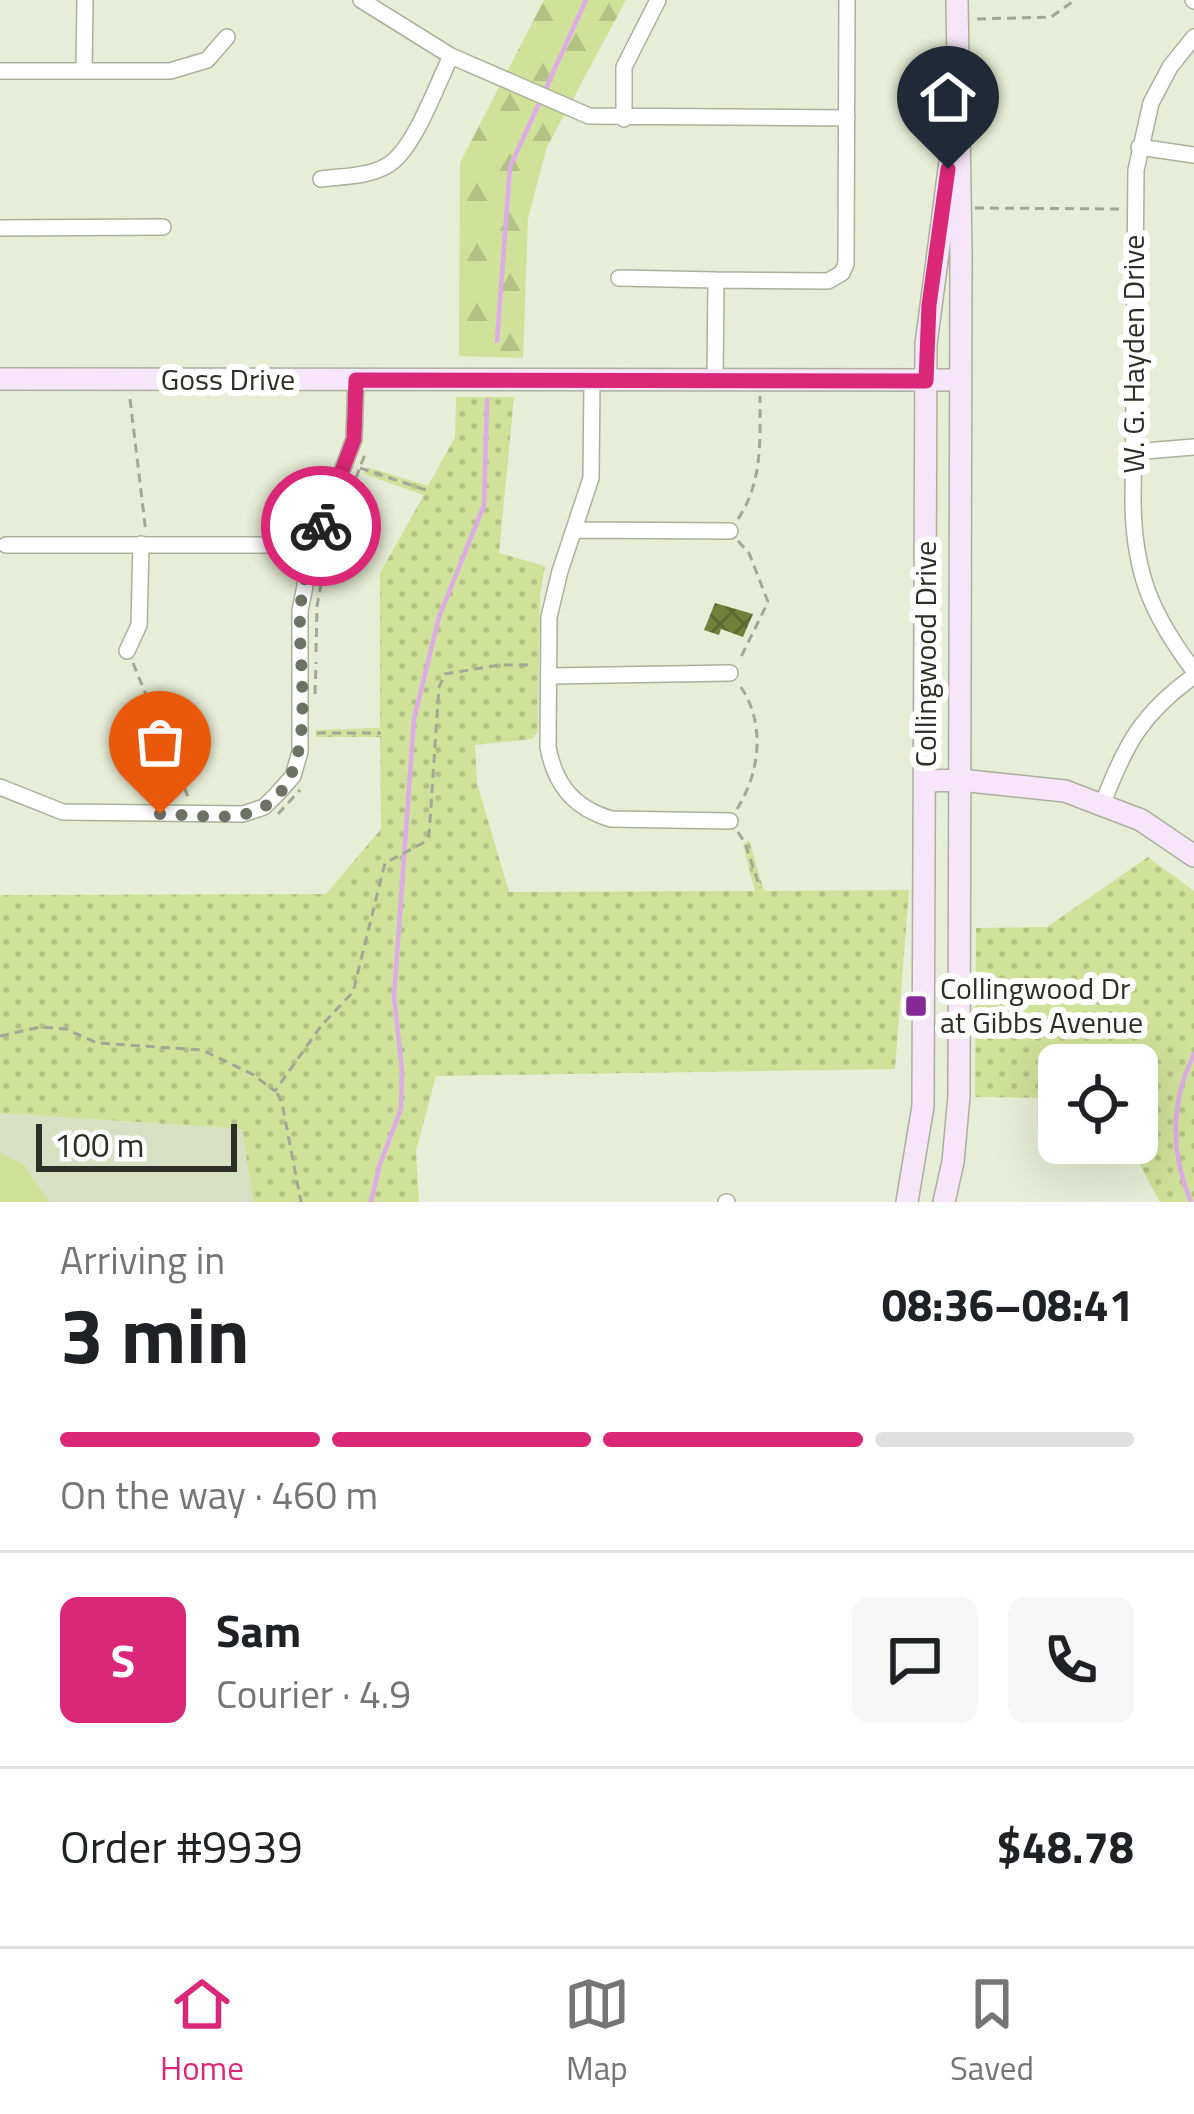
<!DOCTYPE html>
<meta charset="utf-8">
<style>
:root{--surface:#fff;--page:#f6f6f6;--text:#202124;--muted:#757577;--line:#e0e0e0;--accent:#db2777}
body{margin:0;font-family:"Titillium Web",sans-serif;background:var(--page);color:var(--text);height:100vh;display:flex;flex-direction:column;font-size:45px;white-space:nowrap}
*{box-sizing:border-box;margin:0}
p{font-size:39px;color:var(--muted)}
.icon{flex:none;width:66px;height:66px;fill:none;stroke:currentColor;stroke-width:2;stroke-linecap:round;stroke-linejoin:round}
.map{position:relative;height:1202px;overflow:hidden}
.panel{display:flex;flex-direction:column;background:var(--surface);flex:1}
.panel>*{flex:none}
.tools{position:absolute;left:1038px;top:1044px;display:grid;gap:24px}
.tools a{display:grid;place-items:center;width:120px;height:120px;border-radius:18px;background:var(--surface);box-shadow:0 12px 48px #0002;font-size:60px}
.scale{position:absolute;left:36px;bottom:30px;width:201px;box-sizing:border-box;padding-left:12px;border:6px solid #2d2f27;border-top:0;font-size:33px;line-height:42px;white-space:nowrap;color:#2d2f27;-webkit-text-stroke:9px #fff;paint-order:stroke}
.pin{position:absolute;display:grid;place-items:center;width:102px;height:102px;color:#fff;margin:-123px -51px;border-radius:50% 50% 50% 0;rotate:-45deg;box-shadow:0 0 12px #0007}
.pin .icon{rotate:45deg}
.courier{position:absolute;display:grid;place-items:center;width:120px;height:120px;margin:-60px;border:9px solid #db2777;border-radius:50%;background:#fff;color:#222;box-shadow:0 3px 15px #0007}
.overview em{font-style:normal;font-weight:700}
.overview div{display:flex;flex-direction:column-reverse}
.overview{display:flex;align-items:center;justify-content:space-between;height:204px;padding:0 60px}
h1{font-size:78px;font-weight:700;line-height:90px}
.bar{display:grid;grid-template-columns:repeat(4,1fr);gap:18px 12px;align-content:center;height:144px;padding:0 60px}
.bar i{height:15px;border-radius:9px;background:var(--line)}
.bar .on{background:var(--accent)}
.bar p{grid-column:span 4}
.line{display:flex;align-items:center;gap:30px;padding:0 60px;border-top:3px solid var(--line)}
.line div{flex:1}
.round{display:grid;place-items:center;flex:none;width:126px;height:126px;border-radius:18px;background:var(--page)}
.dock{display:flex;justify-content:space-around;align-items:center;height:168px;border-top:3px solid var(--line);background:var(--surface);font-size:33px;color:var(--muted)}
.dock a{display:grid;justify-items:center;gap:6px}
.dock .on{color:var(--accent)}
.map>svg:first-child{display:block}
.built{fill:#d8e0c4}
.grass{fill:#d0e199}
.forest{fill:url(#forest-firs)}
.park{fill:url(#park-dots)}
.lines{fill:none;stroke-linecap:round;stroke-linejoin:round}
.stream{stroke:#dcace6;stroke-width:4.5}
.building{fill:url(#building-cross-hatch)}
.street-casing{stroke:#aab09b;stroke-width:18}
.secondary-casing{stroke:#aab09b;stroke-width:24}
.path{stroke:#a3a896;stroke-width:3;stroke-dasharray:9 6;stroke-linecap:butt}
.street{stroke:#fff;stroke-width:15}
.secondary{stroke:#f7e6fa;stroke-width:21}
.done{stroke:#6e7264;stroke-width:12;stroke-dasharray:0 21.6}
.route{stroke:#db2777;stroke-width:15}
.poi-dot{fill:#842a97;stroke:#fff;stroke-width:4.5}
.labels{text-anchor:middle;stroke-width:12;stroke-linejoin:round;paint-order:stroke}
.street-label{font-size:30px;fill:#2d2f27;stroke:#fff}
.poi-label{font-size:30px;fill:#2d2f27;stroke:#fff;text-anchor:start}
</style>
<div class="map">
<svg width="1194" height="1202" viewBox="0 0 1194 1202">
<defs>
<pattern id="forest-firs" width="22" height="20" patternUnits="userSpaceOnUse" patternTransform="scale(3)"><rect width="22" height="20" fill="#d0e199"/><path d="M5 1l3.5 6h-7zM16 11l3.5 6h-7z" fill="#b3c184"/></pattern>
<pattern id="park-dots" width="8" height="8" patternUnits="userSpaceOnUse" patternTransform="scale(3)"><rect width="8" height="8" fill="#d0e199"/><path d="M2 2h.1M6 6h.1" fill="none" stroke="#b3c184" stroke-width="1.8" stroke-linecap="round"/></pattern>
<pattern id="building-cross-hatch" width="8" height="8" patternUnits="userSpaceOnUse" patternTransform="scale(3)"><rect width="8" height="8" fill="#72803b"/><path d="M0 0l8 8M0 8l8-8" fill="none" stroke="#5e6932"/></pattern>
</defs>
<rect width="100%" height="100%" fill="#e7edd6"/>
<path class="built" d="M0,1113L242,1129L253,1202H0Z"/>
<path class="grass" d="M0,1153L23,1164L49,1202H0Z"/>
<path class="forest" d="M544,0H626L547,147L528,218L523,358L459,356L460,163Z"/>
<path class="park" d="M456,397H514L499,553L545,566L540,595L538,732L532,739L475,745L477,783L509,892L755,891L743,845L749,840L764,891L909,890L895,1069L436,1076L416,1151L419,1202H253L242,1129L0,1113V895L326,894L381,829L380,737H316L315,730L380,728V573L424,495L364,474L367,467L428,486L455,437Z
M1148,857L1194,891V1202H1160L1128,1143H1137V1065H1059V1098L975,1097L976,928L1047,927Z"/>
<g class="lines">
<path class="stream" d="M497,341L510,167L586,0
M371,1202L380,1164L401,1109L402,1071L394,996L414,719L439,617L484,505L487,400
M1191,1202C1170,1152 1170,1103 1194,1054"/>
</g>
<path class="building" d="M715,603L753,614L743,637L721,629L719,635L704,630Z"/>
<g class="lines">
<defs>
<path id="street" d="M361,0L451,56L589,116L847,118
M1193,0L1194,1
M1194,37L1170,67L1151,103L1136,170L1133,503C1134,574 1152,615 1194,671
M0,71H170L207,60L227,37
M84,71L85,0
M624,119V67L658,0
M1139,147L1194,155
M321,179C343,176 369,177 388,165C414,150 437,84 451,56
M0,228L163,227
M619,278L716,280
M592,382L591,478L560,571L549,617L548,747C555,785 574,808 611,819L730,821
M715,382L716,280L828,281L842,273L846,264L847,0
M1133,452L1194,447
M576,530L730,531
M6,545H287L312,550
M127,651L139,625L141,544
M551,676L730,673
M0,787L63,812L243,814L264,807L277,794L293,776L300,752V611L312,550L354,439L356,380
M1103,803C1125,745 1142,713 1194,676
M726,1202H727"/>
<path id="secondary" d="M0,379L959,380
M925,781L960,780L1065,791L1141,820L1194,856
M907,1202L923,1106L926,344L951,154
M944,1202L953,1162L959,1096L961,254L957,0"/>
</defs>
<use href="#street" class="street-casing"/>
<use href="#secondary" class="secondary-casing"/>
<path class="path" d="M977,19L1051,17L1075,0
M975,208L1121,209
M130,399L146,533
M360,468L426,490
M738,519C763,482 760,439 760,396
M738,541L749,553L768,602L739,661
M316,652L317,606L326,558L365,454
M133,663L189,799
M315,694L316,662
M317,733H381
M737,809C761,771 766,720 738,683
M278,814L300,790
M738,832L745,843L760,888
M0,1036L40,1027L66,1029L97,1043L202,1050L252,1074L275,1091L321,1026L353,992L385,863L423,843L429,836L439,687L445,674L499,665H531
M277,1093L282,1103L301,1202"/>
<use href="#street" class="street"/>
<use href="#secondary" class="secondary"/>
</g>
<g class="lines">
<path class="done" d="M160,814C190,814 235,823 262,808C320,775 298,673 300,616C301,586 310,554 321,526"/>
<path class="route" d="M321,526L354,439L356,380L926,381L929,305L948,169"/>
</g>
<rect class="poi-dot" x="904" y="994" width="24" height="24" rx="6"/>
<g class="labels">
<g class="street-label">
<text transform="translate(1134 354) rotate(-90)" y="10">W. G. Hayden Drive</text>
<text x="228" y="390">Goss Drive</text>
<text transform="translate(926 654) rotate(-90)" y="10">Collingwood Drive</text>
</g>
<g class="poi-label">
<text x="940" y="999">Collingwood Dr<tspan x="940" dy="34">at Gibbs Avenue</tspan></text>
</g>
</g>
</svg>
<div class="tools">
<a><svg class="icon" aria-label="locate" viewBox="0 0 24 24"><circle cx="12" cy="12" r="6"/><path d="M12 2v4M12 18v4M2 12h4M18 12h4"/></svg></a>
</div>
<div class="scale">100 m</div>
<div class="pin" style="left:160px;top:814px;background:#ea580c"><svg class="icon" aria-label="bag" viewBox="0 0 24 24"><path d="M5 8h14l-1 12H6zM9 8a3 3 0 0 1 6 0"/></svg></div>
<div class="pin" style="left:948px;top:169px;background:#1f2937"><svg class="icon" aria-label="home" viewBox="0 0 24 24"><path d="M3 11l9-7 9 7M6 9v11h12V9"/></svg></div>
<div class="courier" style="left:321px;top:526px"><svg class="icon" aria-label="bike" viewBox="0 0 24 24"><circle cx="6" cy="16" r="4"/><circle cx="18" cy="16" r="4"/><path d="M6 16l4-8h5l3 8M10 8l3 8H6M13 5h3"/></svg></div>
</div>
<section class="panel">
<div class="overview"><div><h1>3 min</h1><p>Arriving in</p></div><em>08:36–08:41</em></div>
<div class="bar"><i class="on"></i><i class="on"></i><i class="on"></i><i></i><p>On the way · 460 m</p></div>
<div class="line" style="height:216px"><b class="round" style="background:var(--accent);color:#fff">S</b><div><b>Sam</b><p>Courier · 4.9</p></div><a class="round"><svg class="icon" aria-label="chat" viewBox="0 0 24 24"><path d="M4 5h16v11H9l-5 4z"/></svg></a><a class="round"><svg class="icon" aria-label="phone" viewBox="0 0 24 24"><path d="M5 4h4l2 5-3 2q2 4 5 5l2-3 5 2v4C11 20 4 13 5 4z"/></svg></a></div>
<div class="line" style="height:156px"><div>Order #9939</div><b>$48.78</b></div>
</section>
<nav class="dock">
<a class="on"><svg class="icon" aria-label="home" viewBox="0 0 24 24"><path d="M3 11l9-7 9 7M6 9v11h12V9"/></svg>Home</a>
<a><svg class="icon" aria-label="map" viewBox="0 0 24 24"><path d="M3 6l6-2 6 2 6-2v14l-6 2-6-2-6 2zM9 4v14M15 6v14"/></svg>Map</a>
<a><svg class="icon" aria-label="saved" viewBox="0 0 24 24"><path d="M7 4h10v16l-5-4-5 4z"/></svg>Saved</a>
</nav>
